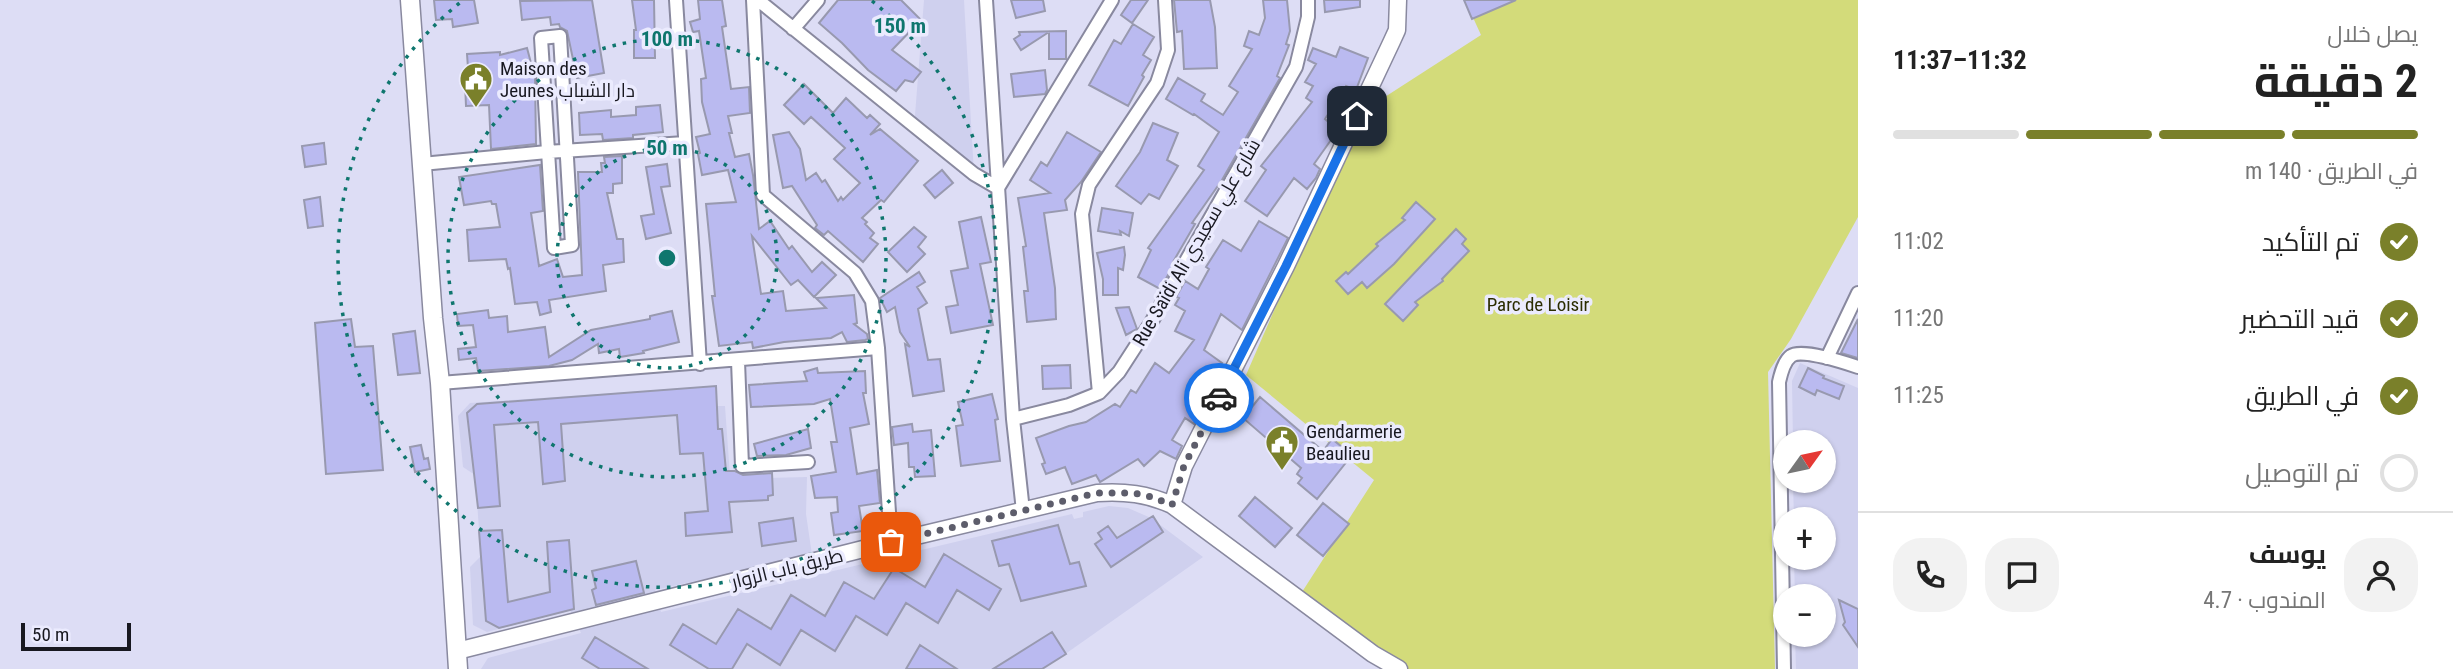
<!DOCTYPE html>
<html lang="ar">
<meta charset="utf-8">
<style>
:root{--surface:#fff;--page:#f2f2f2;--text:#222;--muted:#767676;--line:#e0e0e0;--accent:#7a802a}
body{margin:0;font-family:"Roboto Condensed",Cairo,sans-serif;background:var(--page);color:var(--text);direction:rtl;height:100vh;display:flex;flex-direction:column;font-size:26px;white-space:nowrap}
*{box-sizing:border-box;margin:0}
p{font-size:23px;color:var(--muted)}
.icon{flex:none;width:38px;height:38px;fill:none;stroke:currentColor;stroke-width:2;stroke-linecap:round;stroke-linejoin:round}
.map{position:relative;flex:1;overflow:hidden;direction:ltr}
.details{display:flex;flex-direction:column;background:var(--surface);width:595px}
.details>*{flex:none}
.needle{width:46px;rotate:57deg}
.buttons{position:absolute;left:1773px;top:430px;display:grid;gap:14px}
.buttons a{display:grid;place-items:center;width:63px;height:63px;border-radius:50%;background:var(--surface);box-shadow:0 2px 5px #0004;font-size:35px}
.scale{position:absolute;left:21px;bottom:18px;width:110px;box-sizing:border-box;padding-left:7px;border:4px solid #181820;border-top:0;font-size:19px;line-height:24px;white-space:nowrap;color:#181820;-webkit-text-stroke:5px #ebebfe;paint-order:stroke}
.pin{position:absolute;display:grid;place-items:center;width:60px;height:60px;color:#fff;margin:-30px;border-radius:14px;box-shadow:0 4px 10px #0006}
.courier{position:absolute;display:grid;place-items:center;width:70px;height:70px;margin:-35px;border:5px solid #1a73e8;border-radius:50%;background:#fff;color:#222;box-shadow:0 2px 9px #0007}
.head em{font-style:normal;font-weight:700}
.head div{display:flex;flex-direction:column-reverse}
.head{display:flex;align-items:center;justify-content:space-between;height:119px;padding:0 35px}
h1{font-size:46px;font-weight:700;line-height:52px}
.bar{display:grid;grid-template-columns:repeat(4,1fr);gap:10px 7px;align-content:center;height:84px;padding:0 35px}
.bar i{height:9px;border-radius:5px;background:var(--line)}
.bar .on{background:var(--accent)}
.bar p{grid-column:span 4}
.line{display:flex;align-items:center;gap:18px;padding:0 35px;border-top:2px solid var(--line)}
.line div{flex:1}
.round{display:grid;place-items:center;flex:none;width:74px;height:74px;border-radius:28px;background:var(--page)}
ol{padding:0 35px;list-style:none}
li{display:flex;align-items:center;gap:21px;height:77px}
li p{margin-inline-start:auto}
li .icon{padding:7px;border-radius:50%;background:var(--accent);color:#fff;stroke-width:4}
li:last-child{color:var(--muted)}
li i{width:38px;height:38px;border:4px solid var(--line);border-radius:50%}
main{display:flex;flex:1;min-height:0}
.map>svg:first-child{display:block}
.built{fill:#cfd0ee}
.green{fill:#d3db7a}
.building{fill:#babaf0;stroke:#9899af;stroke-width:2}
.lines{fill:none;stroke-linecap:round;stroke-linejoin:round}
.minor-casing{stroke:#89899f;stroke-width:16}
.tertiary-casing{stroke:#89899f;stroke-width:19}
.secondary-casing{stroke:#89899f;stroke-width:21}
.minor{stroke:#fff;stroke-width:12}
.tertiary{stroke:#fff;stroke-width:16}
.secondary{stroke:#fff;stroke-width:18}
.done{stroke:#5d5d6b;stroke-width:7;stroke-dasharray:0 12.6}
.route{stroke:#1a73e8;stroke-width:9}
.ring{fill:none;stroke:#0f766e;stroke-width:3.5;stroke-dasharray:3.5 7}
.labels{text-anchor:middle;stroke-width:7;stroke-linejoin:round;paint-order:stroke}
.poi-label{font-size:19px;fill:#181820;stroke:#ebebfe;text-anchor:start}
.street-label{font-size:19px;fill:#181820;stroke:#ebebfe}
.park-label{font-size:19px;fill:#2b2d01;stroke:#ebebfe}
.centre{fill:#0f766e;stroke:#ebebfe;stroke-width:3.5}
.ring-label{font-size:21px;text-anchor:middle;font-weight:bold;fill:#0f766e;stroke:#ebebfe;stroke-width:7;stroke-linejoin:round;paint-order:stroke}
</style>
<main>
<section class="details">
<div class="head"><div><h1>2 دقيقة</h1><p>يصل خلال</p></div><em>11:32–11:37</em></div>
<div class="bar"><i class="on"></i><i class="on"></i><i class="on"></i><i></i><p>في الطريق · 140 m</p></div>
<ol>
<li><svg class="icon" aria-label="check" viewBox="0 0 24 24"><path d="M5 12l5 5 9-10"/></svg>تم التأكيد<p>11:02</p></li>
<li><svg class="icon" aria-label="check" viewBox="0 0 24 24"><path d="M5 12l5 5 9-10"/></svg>قيد التحضير<p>11:20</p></li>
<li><svg class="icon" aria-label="check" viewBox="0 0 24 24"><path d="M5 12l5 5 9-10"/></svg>في الطريق<p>11:25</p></li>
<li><i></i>تم التوصيل</li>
</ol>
<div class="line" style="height:126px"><a class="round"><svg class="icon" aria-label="person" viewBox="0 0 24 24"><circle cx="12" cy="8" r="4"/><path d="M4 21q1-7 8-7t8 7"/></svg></a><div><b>يوسف</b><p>المندوب · 4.7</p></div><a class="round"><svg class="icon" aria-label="chat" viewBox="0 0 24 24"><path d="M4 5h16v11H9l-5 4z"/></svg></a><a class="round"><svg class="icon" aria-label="phone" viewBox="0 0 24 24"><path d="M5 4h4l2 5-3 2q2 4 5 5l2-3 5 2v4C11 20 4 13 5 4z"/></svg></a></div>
</section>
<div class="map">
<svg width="1858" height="669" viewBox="0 0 1858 669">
<rect width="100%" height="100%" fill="#ddddf5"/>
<path class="built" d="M924,0H964L974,174L914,128Z
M1800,363L1858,388V669H1796L1795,635H1824V597H1795L1794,558H1824V520H1794L1793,481H1824V443H1793L1792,381Z
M716,386L717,406H725L730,476L767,478L807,477L806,514L812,555L655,590L661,612L1072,514L1074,519L1083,517V512L1109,506L1128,508L1151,518L1203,557L1044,669H481L488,658L581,633L570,610L487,632L473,625L470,567L481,556L475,475L463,467L458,416L470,403Z"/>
<path class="green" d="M1465,0H1858V217L1791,339L1768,372L1775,669H1405L1302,592L1374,480L1246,375L1360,113L1481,35Z"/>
<path class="building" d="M434,0H474L478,23L453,27L452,19L436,20Z
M592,0L604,73L577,78L567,31L560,27L559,24L551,25L550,17L522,20L520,1Z
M632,0H654L655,58H634V30H636Z
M698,0H722L726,26L722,27L731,89L749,87L750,113L728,116L732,133H729L735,157L749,154L753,175L759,229L770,221L789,249L792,246L812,272L822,262L836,275L814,297L798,280L791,285L752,236L761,294L783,291L786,311L826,308L816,298L854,295L857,323L854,324L867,334L868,339L865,340L847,342L842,332L831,338L784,342L753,348L752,342L719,346L712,296H715L706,204L736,202L728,170L702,175L698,154L700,153L696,137L710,134L702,102L701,79L706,78L699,31L693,32L690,22L700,19Z
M838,0H901L921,20L892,50L921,72L913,82L905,80L896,91L868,70L842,43L819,23Z
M1011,0H1043L1045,11L1016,18Z
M1131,0H1148L1132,23L1121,15Z
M1174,0H1210L1215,27L1217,68L1184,69L1182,31L1177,32Z
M1263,0H1287L1290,31L1286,44L1289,45L1277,76L1280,78L1222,180L1192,223L1195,224L1173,262L1175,263L1160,289L1138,277L1151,250L1148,248L1204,170L1198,166L1219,132L1194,114L1193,115L1166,99L1178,78L1205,94L1201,101L1223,115L1238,92L1229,86L1252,49L1244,46L1249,31L1259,35L1265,18Z
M1324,0H1360V7L1325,12Z
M1464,0H1516L1472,19Z
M1133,24L1154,37L1143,55L1151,60L1142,75L1144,77L1128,106L1089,85L1114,40L1121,44Z
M1066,31V59H1049V32L1021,50L1014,39L1020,35L1019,32Z
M1340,47L1368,58L1356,90L1346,86L1325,119L1338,130L1314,164L1320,169L1316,178L1307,189L1294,178L1267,216L1245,201L1266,170L1261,166L1312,102L1306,98L1313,86L1305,82L1316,64L1308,60L1313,48L1336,57Z
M527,48L535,78L536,144L491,149L489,105L466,106L465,83L469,82L467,54L500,52V55Z
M1045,70L1047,90L1045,94L1014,97L1011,74Z
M804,84L833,113L846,98L867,118L870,115L880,124L870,135L880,129L918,161L884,202L881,200L862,218L867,222L865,224L874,233L870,238L878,244L863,262L828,231L824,235L815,228L817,225L792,186L783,188L773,135L789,132L800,149L806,180L816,173L822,182L825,180L838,201L841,197L843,200L860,183L834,159L845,148L811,117L804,124L784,105Z
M660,105L663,132L633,135V138L603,140L602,134L580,135L579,113L611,110V117L636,115V107Z
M1153,123L1178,133L1167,160L1178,166L1159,199L1149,194L1141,204L1116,186L1140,152Z
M1067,132L1101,152L1081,182L1065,200L1067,210L1044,213L1055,288L1056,319L1027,322L1024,291H1028L1023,247L1026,246L1018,198L1050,193L1030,180L1041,162L1047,166Z
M324,143L326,164L305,167L302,146Z
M622,156V183L613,184V193H607L617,239H623L624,262L603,265L606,291L549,300L551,312L540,315L537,302L515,304L510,268L508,269L506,259L469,261L467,230L500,227L496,204H492L491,201L464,205L459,177L540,165L543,211L531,213L539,266L557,259L563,277L582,275L578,172H602L601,163H605L604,157Z
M667,164L670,186L661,187L671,233L646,239L641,216L654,214L646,167Z
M942,170L953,183L935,198L924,185Z
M320,197L323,226L308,228L304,200Z
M1416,202L1435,219L1394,264L1367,288L1362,282L1348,294L1336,281L1346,272L1348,274L1378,246L1376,244L1405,220L1402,218Z
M1102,208L1133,213L1129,236L1120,231L1121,235L1098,231Z
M981,217L991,262L980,264L993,325L951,333L946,307L958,305L951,271L968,268L959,222Z
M1259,221L1288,238L1242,330L1221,314L1204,350L1222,363L1201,390L1208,395L1194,424L1185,418L1172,440L1182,446L1176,459L1160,451L1144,466L1138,459L1100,482L1096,475L1072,484L1065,467L1046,474L1042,464L1045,463L1036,438L1069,426L1086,422L1115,404L1120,407L1131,390L1136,393L1155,363L1169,373L1194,340L1175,331L1185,311L1175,305L1179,298L1176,297L1185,281L1198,289L1209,269L1206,267L1223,240L1241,251Z
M914,227L926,237L918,247L925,254L907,272L888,252Z
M1456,229L1466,239L1462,244L1469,251L1442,279L1443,281L1415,302L1418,305L1403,321L1385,304Z
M1124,247L1125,255L1123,270L1118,268V295H1103V279L1097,253Z
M919,272L925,282L917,287L927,303L918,309L928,360L940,359L944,391L913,396L905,344L910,347L900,332L895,307L887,312L880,298Z
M1129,307L1137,329L1126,335L1116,308Z
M488,310L489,318L507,316L508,332L545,327L549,357L591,330L650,319V316L672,311L679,342L643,351L644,353L620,357L619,349L599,353L598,344L572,360L549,366L478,371L476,358L459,360L458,349L476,347L473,325L458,326L457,314Z
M351,319L355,347L373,346L383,470L326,474L315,323Z
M1858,319V358L1841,353Z
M415,331L420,373L398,375L393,334Z
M1070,365L1071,388L1043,389L1042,366Z
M817,368L818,373L865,371L866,393H863L869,424L850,428L857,474L877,470L880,503L859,506L863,531L834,535L831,513L838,512L837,497L815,498L811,476L836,472L831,442H837L830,399L814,404L751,407L749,385L807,381L804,372Z
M1808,368L1824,376L1823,378L1844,386L1839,399L1817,390L1815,395L1799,387Z
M716,386L718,429H722L726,471H735L743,475L772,473L773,495L768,496V500L729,502L732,532L686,536L685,513L708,511L703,453L680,454L677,415L561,424L565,481L543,484L538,422L494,425L500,506L478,508L467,413L477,404Z
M992,394L998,419L995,420L1000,461L961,466L956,426L963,425L958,402Z
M1260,397L1323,451L1332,439L1352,455L1317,499L1298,483L1302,478L1297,474L1301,468L1243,418Z
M912,424L913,432L931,430L935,476L915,477L914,467H909L908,443L894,445L892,427Z
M808,429L811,448L786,455L757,456L754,444Z
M421,445L424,459L428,458L430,469L415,472L410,447Z
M1255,497L1292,528L1275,547L1239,516Z
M1323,503L1349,524L1323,556L1297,535Z
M1153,516L1163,532L1111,567L1095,544L1102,539L1098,533L1108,526L1117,538Z
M793,518L796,541L762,546L759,523Z
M1058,525L1070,564L1079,562L1086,586L1021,601L1009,564L999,566L992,541Z
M502,530L508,602L550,592L547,542L569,540L574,609L499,628L486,621L479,531Z
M944,554L1001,589L989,610L957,590L938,623L906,603L887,635L856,616L835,651L801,630L780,665L747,644L732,669H709L670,645L683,624L716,644L738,609L771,629L791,595L825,616L844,582L874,599L894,568L925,587Z
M636,561L644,593L596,605L592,590L596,588L592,571Z
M1839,600L1858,609V647L1843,625L1845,622Z
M1052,632L1066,654L1042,669H993Z
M595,637L648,669H600L582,658Z
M920,645L957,669H906Z"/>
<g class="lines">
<defs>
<path id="minor" d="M676,0L700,364
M753,0L763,195L855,273L872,301L878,348L891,542
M758,0L974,174L998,188L1112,0
M986,0L1013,419L1023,511
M793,29L818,0
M560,36L572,245L554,248L541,38Z
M422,164L547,152L685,143
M1827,358L1858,293
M738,361L742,466L808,462
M440,383L878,348
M1099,393L1082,214L1089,185L1157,83L1168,50L1165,0
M1013,419L1069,405L1099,393L1119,372L1152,321L1296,67L1308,17V0
M1784,669L1779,382C1781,373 1784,361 1791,356C1801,348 1846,363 1858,367"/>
<path id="tertiary" d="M1172,505L1184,466L1286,266L1392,41L1397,30L1398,0
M457,651L891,542L1097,493C1125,491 1147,494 1172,505L1373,654L1399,669"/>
<path id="secondary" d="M410,0L433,318L440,383L458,669"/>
</defs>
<use href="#minor" class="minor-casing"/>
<use href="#tertiary" class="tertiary-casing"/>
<use href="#secondary" class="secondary-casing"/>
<use href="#minor" class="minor"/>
<use href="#tertiary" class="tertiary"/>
<use href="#secondary" class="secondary"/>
</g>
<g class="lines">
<path class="done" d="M891,542L1097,493H1134L1152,497L1172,505L1184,466L1219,398"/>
<path class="route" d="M1219,398L1286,266L1357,116"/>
</g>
<g class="ring">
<circle cx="667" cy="258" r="110"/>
<circle cx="667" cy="258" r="219"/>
<path d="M872 1A329 329 0 1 1 462 1"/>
</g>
<defs>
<symbol id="civic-pin" viewBox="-11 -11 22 30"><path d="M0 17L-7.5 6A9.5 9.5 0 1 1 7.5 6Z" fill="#7a802a" stroke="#ebebfe"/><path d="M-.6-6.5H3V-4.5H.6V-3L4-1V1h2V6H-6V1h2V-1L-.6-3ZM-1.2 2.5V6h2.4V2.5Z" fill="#fff"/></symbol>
</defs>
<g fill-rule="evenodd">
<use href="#civic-pin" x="457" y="60" width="38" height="52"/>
<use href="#civic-pin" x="1263" y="423" width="38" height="52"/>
</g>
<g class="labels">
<g class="poi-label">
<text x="500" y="75">Maison des<tspan x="500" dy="22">Jeunes دار الشباب</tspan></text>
<text x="1306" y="438">Gendarmerie<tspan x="1306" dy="22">Beaulieu</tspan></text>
</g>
<g class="street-label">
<text transform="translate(1196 242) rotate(-60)" y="7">Rue Saïdi Ali شارع علي سعيدي</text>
<text transform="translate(787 568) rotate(-14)" y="7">طريق باب الزوار</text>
</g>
<g class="park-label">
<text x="1538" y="311">Parc de Loisir</text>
</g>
</g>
<circle cx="667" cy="258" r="10" class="centre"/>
<g class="ring-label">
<text x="900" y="33">150 m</text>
<text x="667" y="46">100 m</text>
<text x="667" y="155">50 m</text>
</g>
</svg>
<div class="buttons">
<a><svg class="needle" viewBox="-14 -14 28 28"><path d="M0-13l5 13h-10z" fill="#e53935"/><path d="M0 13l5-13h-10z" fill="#767676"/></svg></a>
<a>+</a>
<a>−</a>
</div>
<div class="scale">50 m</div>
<div class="pin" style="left:891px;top:542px;background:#ea580c"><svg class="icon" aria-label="bag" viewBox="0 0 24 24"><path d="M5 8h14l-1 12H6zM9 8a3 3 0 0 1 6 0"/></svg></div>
<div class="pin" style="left:1357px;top:116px;background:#1f2937"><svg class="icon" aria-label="home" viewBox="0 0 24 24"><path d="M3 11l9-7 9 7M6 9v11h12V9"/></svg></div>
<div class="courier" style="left:1219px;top:398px"><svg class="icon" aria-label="car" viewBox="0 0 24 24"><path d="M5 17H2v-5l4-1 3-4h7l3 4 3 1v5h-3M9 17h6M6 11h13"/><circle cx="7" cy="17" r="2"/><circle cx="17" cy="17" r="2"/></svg></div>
</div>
</main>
